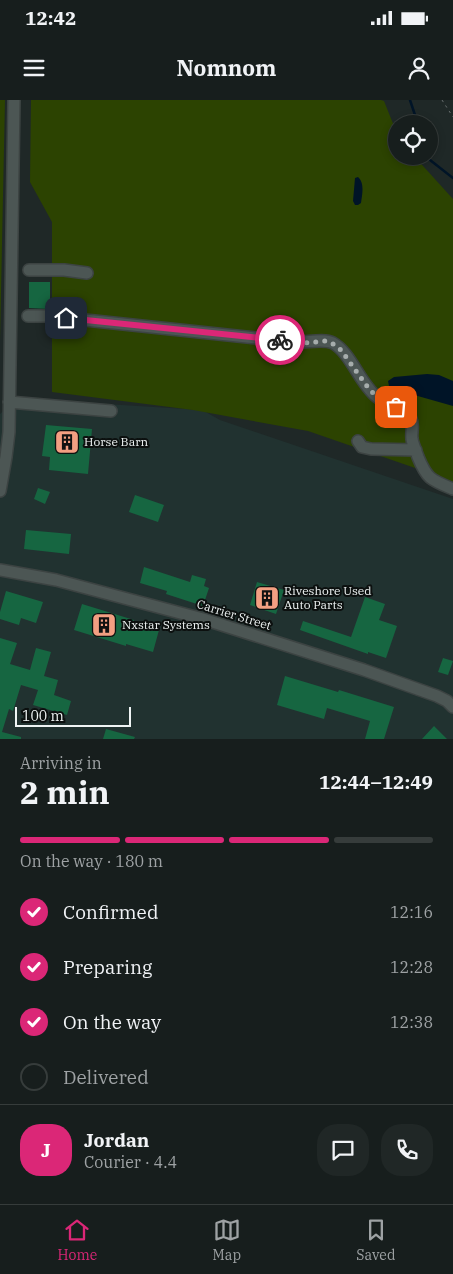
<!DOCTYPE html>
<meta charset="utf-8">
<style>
:root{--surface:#171e1d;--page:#202726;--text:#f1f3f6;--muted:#9ea2a4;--line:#363c3b;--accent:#db2777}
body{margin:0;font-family:"IBM Plex Serif",serif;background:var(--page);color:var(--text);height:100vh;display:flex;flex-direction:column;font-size:19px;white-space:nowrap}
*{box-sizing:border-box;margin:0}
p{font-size:16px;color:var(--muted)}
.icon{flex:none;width:28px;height:28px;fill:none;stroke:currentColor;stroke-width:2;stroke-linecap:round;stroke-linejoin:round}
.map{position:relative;height:639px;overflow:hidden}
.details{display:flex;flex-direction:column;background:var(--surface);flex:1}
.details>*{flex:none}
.controls{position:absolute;left:388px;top:15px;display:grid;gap:10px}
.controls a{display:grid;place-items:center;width:50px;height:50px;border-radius:50%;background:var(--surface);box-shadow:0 2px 8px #0003,0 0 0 1px var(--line);font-size:25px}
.scale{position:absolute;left:15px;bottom:12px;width:116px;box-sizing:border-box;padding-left:5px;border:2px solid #eff4f4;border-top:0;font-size:14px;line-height:18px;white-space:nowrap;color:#eff4f4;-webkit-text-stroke:4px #0c100f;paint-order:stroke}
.pin{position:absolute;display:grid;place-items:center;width:42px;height:42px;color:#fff;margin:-21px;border-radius:10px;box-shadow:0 2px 8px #0006}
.courier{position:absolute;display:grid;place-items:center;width:50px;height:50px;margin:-25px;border:4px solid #db2777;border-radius:50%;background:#fff;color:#222;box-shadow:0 1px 6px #0007}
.overview em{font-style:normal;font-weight:800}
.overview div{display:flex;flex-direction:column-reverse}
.overview{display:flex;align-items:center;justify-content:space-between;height:85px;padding:0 20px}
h1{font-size:32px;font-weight:800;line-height:38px}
.bar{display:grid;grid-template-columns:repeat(4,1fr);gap:8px 5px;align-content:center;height:60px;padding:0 20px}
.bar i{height:6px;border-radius:4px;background:var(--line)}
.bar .current{background:var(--accent)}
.bar p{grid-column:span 4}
.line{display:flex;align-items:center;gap:12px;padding:0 20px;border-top:1px solid var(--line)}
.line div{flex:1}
.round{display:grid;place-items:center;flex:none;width:52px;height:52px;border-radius:20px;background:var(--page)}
ol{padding:0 20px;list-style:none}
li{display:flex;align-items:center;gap:15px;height:55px}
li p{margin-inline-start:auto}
li .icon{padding:5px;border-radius:50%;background:var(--accent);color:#fff;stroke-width:4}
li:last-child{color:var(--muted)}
li i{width:28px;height:28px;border:2px solid var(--line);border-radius:50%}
.status{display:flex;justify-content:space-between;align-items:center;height:35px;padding:0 25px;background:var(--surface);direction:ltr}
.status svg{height:14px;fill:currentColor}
header{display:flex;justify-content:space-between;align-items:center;height:65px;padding:0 20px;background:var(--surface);font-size:22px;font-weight:800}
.tab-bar{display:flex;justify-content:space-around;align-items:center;height:70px;border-top:1px solid var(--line);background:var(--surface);font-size:14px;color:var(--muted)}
.tab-bar a{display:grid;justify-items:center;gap:2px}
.tab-bar .current{color:var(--accent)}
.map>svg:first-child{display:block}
.built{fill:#213230}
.green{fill:#2c4301}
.water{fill:#001427}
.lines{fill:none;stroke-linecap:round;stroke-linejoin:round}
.stream{stroke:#001427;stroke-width:2.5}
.building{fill:#166641}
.minor-casing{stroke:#3c4342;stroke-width:14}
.path{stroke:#666d6d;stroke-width:1;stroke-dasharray:2.5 4;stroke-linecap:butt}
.minor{stroke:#4c5654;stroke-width:11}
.done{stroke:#a6adac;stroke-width:5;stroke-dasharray:0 9}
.route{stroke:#db2777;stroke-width:6}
.labels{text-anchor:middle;stroke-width:4;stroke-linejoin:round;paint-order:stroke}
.poi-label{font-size:12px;fill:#eff4f4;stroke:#0c100f;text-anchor:start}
.street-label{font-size:12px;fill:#eff4f4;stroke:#0c100f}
</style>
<div class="status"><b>12:42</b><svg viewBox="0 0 49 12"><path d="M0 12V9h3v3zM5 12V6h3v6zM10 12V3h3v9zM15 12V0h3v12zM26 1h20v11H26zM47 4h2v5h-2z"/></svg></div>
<header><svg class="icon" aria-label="menu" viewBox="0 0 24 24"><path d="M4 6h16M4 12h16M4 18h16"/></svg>Nomnom<svg class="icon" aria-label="person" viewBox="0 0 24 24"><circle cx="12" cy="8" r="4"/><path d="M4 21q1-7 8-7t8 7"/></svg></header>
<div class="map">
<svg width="453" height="639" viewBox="0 0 453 639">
<rect width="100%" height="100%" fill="#1f2827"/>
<path class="built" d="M25,299L202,310L220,320L453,399V639H0V314L9,305Z"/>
<path class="green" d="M0,0H5L0,241Z
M31,0H381L384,1L396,31V56H414L453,99V382L418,369L308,331L193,310L52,292V122L30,82Z"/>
<path class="water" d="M358,77C365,83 362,95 361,103L358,105H355L353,101L355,78Z
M427,274L439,275L453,281V306L393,289L389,286L388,281L394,277Z"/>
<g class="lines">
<path class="stream" d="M410,0L418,24
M429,56L430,60L453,78"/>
</g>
<path class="building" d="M29,182H50V209L29,208Z
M46,325L92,329L88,374L49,370L50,357L42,356Z
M38,388L50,392L45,404L34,399Z
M135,395L164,405L158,422L129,412Z
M26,430L71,434L69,454L24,449Z
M144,467L190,482L192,475L206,479L204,486L209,488L203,506L166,494L167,491L140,483Z
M257,482L284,490L276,514L250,505Z
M6,491L43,502L36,523L21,518L19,525L0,519V512Z
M365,497L385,504L379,520L397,526L386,558L368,552V554L300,530L303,521L351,537Z
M82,504L134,520L133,523L159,530L153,552L126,544V546L74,530Z
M0,538L17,543L10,564L30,570L36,548L51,552L44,576L58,580L54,595L71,601L67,615L33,605L38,590L21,585L13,611L9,609L2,632L21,637V639H0Z
M443,558L453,561L448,575L438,572Z
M285,576L338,592L339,590L394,607L384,639H365L370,621L327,608L324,619L277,605Z
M434,626L447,639H422Z
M106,629L135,637L134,639H103Z"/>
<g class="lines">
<defs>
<path id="minor" d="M29,170H64L87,173
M28,216H47L294,242C306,243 323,238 333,243C351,253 360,284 377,297C387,304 406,307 411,319C414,325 411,332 412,339C413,345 416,351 418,357C427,379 431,380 453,389
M9,302L111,311
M358,341L362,347L371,349L416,350
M0,391L6,357L9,332L14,0
M0,470L56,480L203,519L364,570L437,596L447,601L453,607"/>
</defs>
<use href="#minor" class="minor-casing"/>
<path class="path" d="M442,0L453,17"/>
<use href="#minor" class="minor"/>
</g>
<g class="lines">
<path class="done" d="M280,240L304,243L326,241L333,244L341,250L369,289L376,296L396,307"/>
<path class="route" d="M66,218L280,240"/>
</g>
<defs>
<symbol id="building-square" viewBox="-11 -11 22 22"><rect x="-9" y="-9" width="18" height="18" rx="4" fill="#f39f82" stroke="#0c100f"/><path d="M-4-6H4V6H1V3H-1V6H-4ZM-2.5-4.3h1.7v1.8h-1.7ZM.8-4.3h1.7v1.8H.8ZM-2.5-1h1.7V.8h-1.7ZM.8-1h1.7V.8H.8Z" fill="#111"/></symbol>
</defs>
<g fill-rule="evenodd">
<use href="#building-square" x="53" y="328" width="28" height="28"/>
<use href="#building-square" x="253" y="484" width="28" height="28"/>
<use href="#building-square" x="90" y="511" width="28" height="28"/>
</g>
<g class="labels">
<g class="poi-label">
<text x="84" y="346">Horse Barn</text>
<text x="284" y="495">Riveshore Used<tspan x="284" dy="14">Auto Parts</tspan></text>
<text x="122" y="529">Nxstar Systems</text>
</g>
<g class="street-label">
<text transform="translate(234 515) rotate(17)" y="4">Carrier Street</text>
</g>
</g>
</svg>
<div class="controls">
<a><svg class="icon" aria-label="locate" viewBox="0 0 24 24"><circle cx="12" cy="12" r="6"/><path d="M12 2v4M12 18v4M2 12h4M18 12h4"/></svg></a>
</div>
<div class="scale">100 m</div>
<div class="pin" style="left:396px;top:307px;background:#ea580c"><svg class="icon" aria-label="bag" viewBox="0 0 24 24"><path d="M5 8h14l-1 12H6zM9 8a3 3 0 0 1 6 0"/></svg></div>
<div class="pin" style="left:66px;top:218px;background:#1f2937"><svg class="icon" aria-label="home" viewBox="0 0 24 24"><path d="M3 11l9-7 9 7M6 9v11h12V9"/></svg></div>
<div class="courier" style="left:280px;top:240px"><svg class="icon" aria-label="bike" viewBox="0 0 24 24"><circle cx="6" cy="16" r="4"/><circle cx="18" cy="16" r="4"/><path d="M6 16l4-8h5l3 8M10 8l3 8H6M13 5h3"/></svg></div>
</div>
<section class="details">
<div class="overview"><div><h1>2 min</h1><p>Arriving in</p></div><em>12:44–12:49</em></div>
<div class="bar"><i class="current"></i><i class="current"></i><i class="current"></i><i></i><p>On the way · 180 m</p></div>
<ol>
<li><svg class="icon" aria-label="check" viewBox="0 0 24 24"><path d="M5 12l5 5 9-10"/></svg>Confirmed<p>12:16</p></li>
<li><svg class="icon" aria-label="check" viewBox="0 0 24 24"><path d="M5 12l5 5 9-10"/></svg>Preparing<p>12:28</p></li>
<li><svg class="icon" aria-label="check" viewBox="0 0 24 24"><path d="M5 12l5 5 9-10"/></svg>On the way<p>12:38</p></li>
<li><i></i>Delivered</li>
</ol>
<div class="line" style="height:90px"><b class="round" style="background:var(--accent);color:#fff">J</b><div><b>Jordan</b><p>Courier · 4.4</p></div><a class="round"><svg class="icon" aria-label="chat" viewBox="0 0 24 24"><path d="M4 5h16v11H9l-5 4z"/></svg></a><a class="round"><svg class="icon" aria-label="phone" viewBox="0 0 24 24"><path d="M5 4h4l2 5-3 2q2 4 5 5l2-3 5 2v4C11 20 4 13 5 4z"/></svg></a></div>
</section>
<nav class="tab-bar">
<a class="current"><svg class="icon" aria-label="home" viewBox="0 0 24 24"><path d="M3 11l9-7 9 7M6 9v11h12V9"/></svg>Home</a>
<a><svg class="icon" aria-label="map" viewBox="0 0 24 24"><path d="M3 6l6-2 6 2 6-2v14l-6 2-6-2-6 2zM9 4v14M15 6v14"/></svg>Map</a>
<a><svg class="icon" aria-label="saved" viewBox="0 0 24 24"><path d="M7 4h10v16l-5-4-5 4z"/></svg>Saved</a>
</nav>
